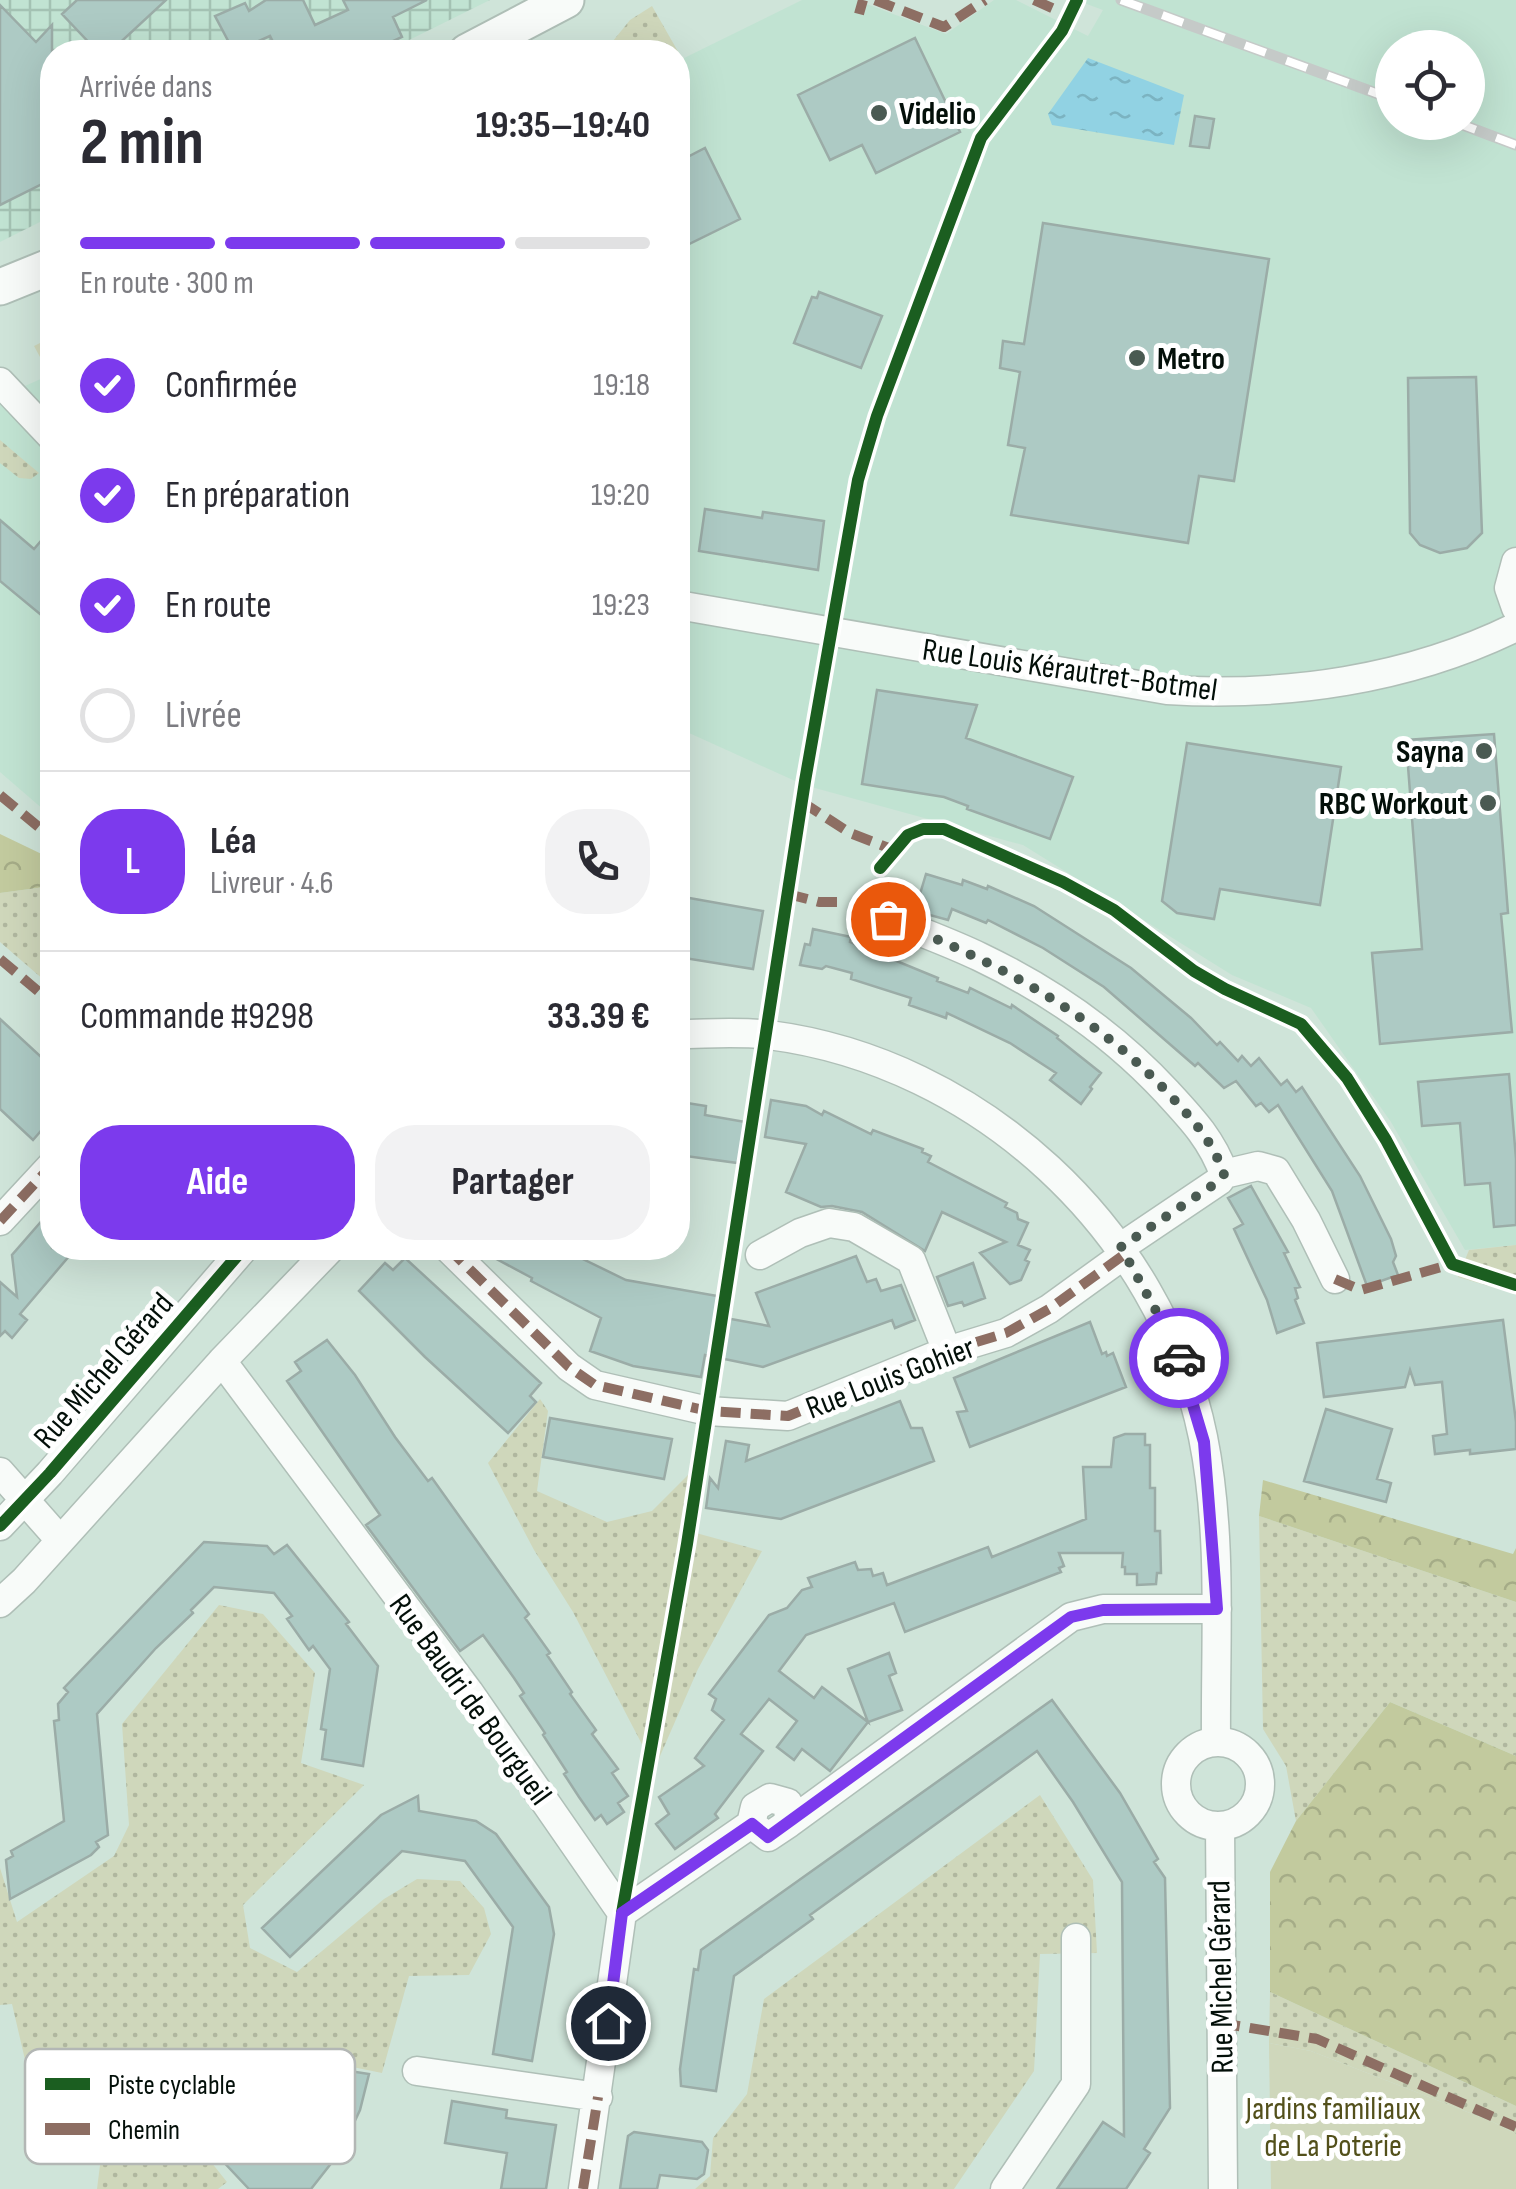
<!DOCTYPE html>
<html lang="fr">
<meta charset="utf-8">
<style>
:root{--surface:#fff;--page:#f2f2f3;--text:#2b2b33;--muted:#7c7c81;--line:#e1e1e2;--accent:#7c3aed}
body{margin:0;font-family:"Sofia Sans Condensed",sans-serif;background:var(--page);color:var(--text);height:100vh;display:flex;flex-direction:column;font-size:38px;white-space:nowrap}
*{box-sizing:border-box;margin:0}
p{font-size:32px;color:var(--muted)}
.icon{flex:none;width:55px;height:55px;fill:none;stroke:currentColor;stroke-width:2;stroke-linecap:round;stroke-linejoin:round}
.map{position:relative;flex:1;overflow:hidden}
.sheet{position:absolute;left:40px;top:40px;width:650px;height:1220px;display:flex;flex-direction:column;background:var(--surface);border-radius:40px;box-shadow:0 10px 40px #0002}
.sheet>*{flex:none}
.buttons{position:absolute;left:1375px;top:30px;display:grid;gap:20px}
.buttons a{display:grid;place-items:center;width:110px;height:110px;border-radius:50%;background:var(--surface);box-shadow:0 10px 40px #0002;font-size:50px}
.pin{position:absolute;display:grid;place-items:center;width:85px;height:85px;color:#fff;margin:-42px;border:5px solid #fff;border-radius:50%;box-shadow:0 2px 10px #0007}
.courier{position:absolute;display:grid;place-items:center;width:100px;height:100px;margin:-50px;border:8px solid #7c3aed;border-radius:50%;background:#fff;color:#222;box-shadow:0 2px 12px #0007}
.summary em{font-style:normal;font-weight:700}
.summary div{display:flex;flex-direction:column-reverse}
.summary{display:flex;align-items:center;justify-content:space-between;height:170px;padding:0 40px}
h1{font-size:65px;font-weight:700;line-height:75px}
.bar{display:grid;grid-template-columns:repeat(4,1fr);gap:15px 10px;align-content:center;height:120px;padding:0 40px}
.bar i{height:12px;border-radius:8px;background:var(--line)}
.bar .current{background:var(--accent)}
.bar p{grid-column:span 4}
.line{display:flex;align-items:center;gap:25px;padding:0 40px;border-top:2px solid var(--line)}
.line div{flex:1}
.round{display:grid;place-items:center;flex:none;width:105px;height:105px;border-radius:40px;background:var(--page)}
ol{padding:0 40px;list-style:none}
li{display:flex;align-items:center;gap:30px;height:110px}
li p{margin-inline-start:auto}
li .icon{padding:10px;border-radius:50%;background:var(--accent);color:#fff;stroke-width:4}
li:last-child{color:var(--muted)}
li i{width:55px;height:55px;border:5px solid var(--line);border-radius:50%}
.primary-button{display:flex;gap:20px;margin-top:auto;padding:20px 40px}
.primary-button a{flex:1;height:115px;border-radius:40px;background:var(--accent);color:#fff;font-size:40px;font-weight:700;line-height:115px;text-align:center}
.primary-button a+a{background:var(--page);color:var(--text)}
.map>svg:first-child{display:block}
.built{fill:#c1e3d2;fill-rule:evenodd}
.industrial{fill:url(#industrial-grid)}
.grass{fill:url(#grass-dots)}
.forest{fill:url(#forest-crowns)}
.garden{fill:#cfd7bb}
.water{fill:url(#water-ripples)}
.building{fill:#adcac4;stroke:#9baca7;stroke-width:2.5}
.lines{fill:none;stroke-linecap:round;stroke-linejoin:round}
.minor-casing{stroke:#afbfb7;stroke-width:31}
.major-casing{stroke:#afbfb7;stroke-width:39}
.minor{stroke:#f8fbf9;stroke-width:28}
.major{stroke:#f8fbf9;stroke-width:35}
.rail-casing{stroke:#c5cac8;stroke-width:11}
.rail{stroke:#fff;stroke-width:8;stroke-dasharray:22;stroke-linecap:butt}
.quiet{stroke:#8d6e63;stroke-width:10;stroke-dasharray:20 10;stroke-linecap:butt}
.cycleway-casing{stroke:#fff;stroke-width:19}
.cycleway{stroke:#1b5e20;stroke-width:12}
.done{stroke:#4a5a52;stroke-width:10;stroke-dasharray:0 18}
.route{stroke:#7c3aed;stroke-width:12}
.poi-dot{fill:#4a5a52;stroke:#fff;stroke-width:4}
.labels{text-anchor:middle;stroke-width:10;stroke-linejoin:round;paint-order:stroke}
.poi-label{font-size:32px;font-weight:bold;fill:#030f09;stroke:#fff;text-anchor:start}
.street-label{font-size:32px;fill:#030f09;stroke:#fff}
.park-label{font-size:32px;fill:#53501b;stroke:#fff}
.key{fill:#fff;stroke:#b3b7b5;stroke-width:2.5}
.key-label{font-size:28px;fill:#030f09}
</style>
<div class="map">
<svg width="1516" height="2189" viewBox="0 0 1516 2189">
<defs>
<pattern id="industrial-grid" width="8" height="8" patternUnits="userSpaceOnUse" patternTransform="scale(2.5)"><rect width="8" height="8" fill="#c1e3d2"/><path d="M0 4h8M4 0v8" fill="none" stroke="#a4c2b3"/></pattern>
<pattern id="grass-dots" width="8" height="8" patternUnits="userSpaceOnUse" patternTransform="scale(2.5)"><rect width="8" height="8" fill="#cfd7bb"/><path d="M2 2h.1M6 6h.1" fill="none" stroke="#b0b79f" stroke-width="1.8" stroke-linecap="round"/></pattern>
<pattern id="forest-crowns" width="20" height="18" patternUnits="userSpaceOnUse" patternTransform="scale(2.5)"><rect width="20" height="18" fill="#c2ca9e"/><path d="M2 6a3 3 0 1 1 6 0M12 15a3 3 0 1 1 6 0" fill="none" stroke="#a5ac87"/></pattern>
<pattern id="water-ripples" width="26" height="14" patternUnits="userSpaceOnUse" patternTransform="scale(2.5)"><rect width="26" height="14" fill="#91d2e3"/><path d="M2 4q2-2 4 0t4 0M15 11q2-2 4 0t4 0" fill="none" stroke="#7bb3c1"/></pattern>
</defs>
<rect width="100%" height="100%" fill="#cfe4d9"/>
<path class="built" d="M802,0H856L946,34L994,0H1016L1088,36L1103,10L1076,0H1516V1245L1465,1250L1391,1122L1311,1008L1232,975L1023,845L804,785L678,728V61ZM1392,48H1468V122H1392Z
M52,374V817L0,772V397Z"/>
<path class="industrial" d="M0,0H490L385,52H52V216L0,242Z"/>
<path class="grass" d="M652,6L684,62L678,65V52H604L630,20Z
M52,337V379L34,346Z
M0,440L39,473L31,479L19,478L0,463Z
M52,886V987L0,942V893Z
M1516,1245V1294L1458,1277L1469,1250Z
M540,1399L548,1411L537,1491L607,1522L652,1511L688,1475H704L696,1533L762,1551L698,1669L657,1763L646,1752L573,1612L534,1550L488,1463Z
M1259,1516L1516,1602V1756L1390,1702L1296,1821L1286,1766L1263,1729Z
M219,1605L263,1614L315,1673L301,1763L364,1785L243,1905L250,1948L297,1972L384,1899L417,1879L460,1881L484,1908L491,1934L469,1975L409,1976L382,2073L313,2059L296,2104L271,2140L235,2102L192,2138L227,2182L218,2189H97L101,2157L33,2094L12,2004L0,2005V1868L17,1922L114,1856L129,1825L122,1724Z
M1040,1795L1093,1880L1097,1953L1040,1954L1034,2071L954,2189H695L710,2176L713,2138L747,2094L764,1999Z
M1270,1992L1516,2106V2134L1493,2122L1311,2051L1269,2043Z"/>
<path class="forest" d="M0,834L52,859V886L0,893Z
M1263,1480L1513,1554L1516,1548V1602L1259,1516Z
M1390,1702L1516,1756V2106L1270,1992V1872L1296,1821Z"/>
<path class="garden" d="M1269,2043L1311,2051L1493,2122L1516,2134V2189H1271Z"/>
<path class="water" d="M1088,58L1184,95L1174,145L1052,125L1048,114Z"/>
<path class="building" d="M77,0H166L110,52H98L62,14Z
M266,0H303L315,25L348,10L343,0H427L393,17L402,37L370,52H278L270,36L234,52L215,16L245,3L249,11Z
M0,5L36,42L52,25V179L0,205Z
M915,38L960,132L876,173L862,145L830,160L798,95Z
M1195,116L1214,119L1209,148L1190,146Z
M705,148L740,219L683,247L678,235V162Z
M1043,223L1269,259L1234,481L1199,476L1188,543L1011,515L1025,448L1008,445L1020,372L1000,368L1003,341L1024,344Z
M819,292L882,316L861,368L794,343L812,297L817,298Z
M1476,377L1482,533L1467,548L1440,553L1420,545L1410,533L1408,378Z
M705,509L762,518L763,512L824,521L818,570L699,551Z
M0,520L34,549L52,528V599L40,614L0,581Z
M877,690L977,705L966,738L1073,777L1050,839L967,809L968,806L944,797L862,784Z
M1494,734L1508,913L1501,914L1512,1032L1380,1044L1372,953L1422,949L1406,740Z
M1187,743L1341,767L1320,905L1220,889L1214,919L1177,913L1162,901Z
M926,874L962,885L963,880L987,889L988,886L1034,906L1131,968L1191,1018L1217,1045L1220,1042L1238,1061L1242,1056L1251,1066L1259,1058L1281,1085L1287,1080L1296,1092L1302,1087L1360,1176L1391,1239L1396,1256L1393,1262L1398,1275L1367,1286L1332,1191L1278,1105L1269,1112L1261,1103L1256,1106L1236,1081L1224,1088L1198,1063L1195,1066L1104,987L1043,948L988,920L986,923L952,909L948,920L915,911Z
M678,896L763,911L753,969L678,957Z
M813,929L851,937L850,942L938,978L937,981L968,993L970,988L1011,1008L1012,1005L1058,1036L1057,1038L1101,1073L1090,1087L1092,1089L1081,1104L1050,1080L1056,1073L1010,1043L947,1013L946,1018L909,1005L911,998L851,979L852,973L826,966L822,969L800,965L805,944L810,945Z
M0,1019L52,1067V1118L33,1140L0,1109Z
M1509,1074L1516,1159V1225L1494,1227L1490,1183L1465,1185L1460,1123L1422,1126L1418,1082Z
M771,1100L806,1106L822,1115L824,1111L871,1134L873,1130L923,1149L922,1152L931,1156L928,1162L1007,1203L1005,1207L1017,1213L1018,1219L1028,1223L1018,1245L1030,1250L1025,1260L1029,1262L1021,1280L1010,1284L980,1253L1006,1242L942,1212L925,1251L862,1212L832,1206L821,1207L786,1192L806,1144L765,1137Z
M687,1103L706,1106L705,1115L751,1123L745,1164L678,1155V1135L682,1136Z
M1251,1186L1288,1252L1284,1253L1300,1287L1295,1288L1298,1298L1295,1300L1304,1323L1277,1333L1267,1300L1234,1229L1243,1224L1228,1198Z
M52,1209V1248H76L20,1314L27,1320L12,1338L5,1331L0,1336V1282L17,1297L12,1255Z
M476,1248H560L626,1280L723,1297L720,1317L769,1326L756,1293L856,1256L867,1282L876,1279L881,1291L901,1285L915,1320L895,1328L892,1320L763,1367L705,1355L701,1377L633,1366L590,1351L601,1318L531,1281L532,1278Z
M405,1258L541,1383L530,1396L536,1402L508,1433L425,1357L359,1291L385,1263L393,1270Z
M973,1263L985,1298L964,1306L962,1302L948,1306L937,1277Z
M1503,1320L1516,1422V1449L1470,1454V1450L1435,1454L1433,1436L1447,1434L1442,1382L1415,1385L1410,1370L1405,1387L1324,1397L1317,1343Z
M1090,1322L1102,1354L1106,1352L1107,1356L1113,1353L1126,1387L970,1447L957,1412L967,1411L954,1378Z
M327,1340L355,1375L395,1437L428,1481L432,1478L529,1614L525,1618L550,1653L547,1655L572,1692L570,1694L596,1730L592,1734L618,1769L612,1773L628,1796L618,1803L624,1812L607,1824L601,1815L595,1820L579,1797L564,1774L567,1772L543,1735L545,1733L520,1696L524,1693L514,1678L483,1635L460,1651L366,1525L380,1515L287,1381L301,1371L295,1362Z
M900,1401L911,1428H922L934,1461L781,1519L706,1508L710,1478L718,1488L726,1441L749,1445L746,1461Z
M1326,1409L1392,1429L1377,1479L1391,1483L1386,1502L1304,1481Z
M550,1418L672,1439L664,1479L543,1457Z
M1125,1434H1145V1445H1150V1488H1155V1531H1160L1161,1573H1157L1156,1584L1137,1585V1574H1125V1567H1122L1123,1553H1059L1064,1566L1059,1568L1061,1572L905,1632L894,1603L806,1635L779,1671L814,1698L822,1687L868,1722L848,1669L889,1653L896,1673L889,1676L902,1710L868,1722L830,1771L802,1749L794,1760L777,1747L797,1721L769,1699L741,1734L763,1751L715,1814L718,1818L675,1849L656,1824L669,1814L659,1797L704,1766L695,1758L724,1720L712,1710L716,1699L709,1694L769,1615L787,1608L802,1590L812,1587L808,1578L855,1562L858,1570L871,1569L873,1576L883,1573L887,1585L988,1547L992,1557L1086,1519L1083,1467H1111L1114,1438Z
M204,1542L267,1546L274,1554L287,1545L349,1622L346,1624L378,1666L363,1766L322,1759L326,1730L321,1729L330,1669L313,1646L309,1650L287,1619L292,1616L274,1593L214,1587L191,1610L193,1613L156,1648L97,1714L108,1835L96,1842L99,1847L91,1855L10,1899L6,1860L13,1856L11,1851L64,1821L54,1721L59,1720L58,1704L68,1692L64,1688Z
M1052,1700L1120,1793L1158,1859L1154,1862L1165,1878L1170,2108L1144,2149L1150,2153L1126,2189H1057L1103,2122L1124,2136L1122,1882L1073,1802L1037,1751L810,1915L813,1919L734,1976L716,2091L681,2086L680,2069L694,1969L698,1970L701,1950Z
M418,1796L419,1811L476,1821L496,1834L549,1907L554,1934L532,2061L493,2054L513,1927L465,1861L402,1851L290,1957L262,1928L381,1815Z
M317,2066L369,2074L360,2110L340,2152L311,2189H249L202,2139L233,2111L273,2156L300,2114Z
M452,2101L507,2110L506,2118L556,2125L546,2189H501L507,2153L445,2143Z
M634,2132L702,2142L708,2150L704,2174L697,2179L660,2175L657,2189H620L628,2136Z"/>
<g class="lines">
<defs>
<path id="minor" d="M0,382L52,437
M1516,562L1509,588L1516,608
M678,605L1167,690C1286,697 1408,680 1516,627
M873,912C908,928 945,940 980,957C1049,990 1115,1036 1167,1092C1192,1119 1212,1140 1224,1174L1219,1181L1121,1247
M678,1034C707,1034 739,1031 769,1035C979,1062 1161,1230 1203,1437C1223,1536 1215,1641 1216,1741
M1224,1174L1258,1166L1276,1171L1306,1220L1335,1279
M0,1221L52,1165
M448,1248L569,1367L595,1385L708,1411L788,1416L947,1351L1006,1333L1049,1309L1125,1254
M760,1255L800,1233L829,1223L854,1227L911,1260L947,1351
M222,1361L469,1692L622,1913L751,1824
M0,1472L60,1540
M0,1526L50,1473L244,1248
M0,1603L24,1581L222,1361L331,1248
M1176 1784a42 42 0 1 1 84 0a42 42 0 1 1-84 0Z
M770,1798L788,1803L789,1823L768,1837L751,1824L755,1807Z
M789,1823L1071,1617L1103,1609H1217
M1220,1826L1223,2189
M417,2071L598,2097
M583,2189L622,1913
M1005,2189L1076,2084V1938"/>
<path id="major" d="M467,52L566,0
M0,287L52,266"/>
</defs>
<use href="#minor" class="minor-casing"/>
<use href="#major" class="major-casing"/>
<use href="#minor" class="minor"/>
<use href="#major" class="major"/>
<defs>
<path id="rail" d="M1121,0L1392,99
M1455,122L1516,145"/>
</defs>
<use href="#rail" class="rail-casing"/>
<use href="#rail" class="rail"/>
<path class="quiet" d="M875,0L944,27L985,0
M1034,0L1070,16
M859,14L863,0
M0,795L52,838
M802,802L850,833L894,850
M788,894L819,902H838
M0,959L52,1003
M0,1221L52,1165
M448,1248L569,1367L595,1385L708,1411L788,1416L947,1351L1006,1333L1049,1309L1125,1254
M1335,1279L1361,1290L1452,1264
M1220,2023L1317,2039L1516,2127
M583,2189L598,2097"/>
<defs>
<path id="cycleway" d="M880,868L908,835L923,829H944L1063,882L1114,910L1194,971L1225,989L1301,1024L1347,1078L1386,1140L1452,1264L1516,1285
M0,1526L50,1473L244,1248
M622,1913L687,1544L805,781L858,480L877,416L981,138L1062,31L1077,0"/>
</defs>
<use href="#cycleway" class="cycleway-casing"/>
<use href="#cycleway" class="cycleway"/>
</g>
<g class="lines">
<path class="done" d="M888,919C992,960 1090,1010 1168,1093C1192,1119 1212,1140 1224,1174L1219,1181L1121,1247L1173,1342L1179,1358"/>
<path class="route" d="M608,2023L622,1913L752,1824L768,1837L1071,1617L1103,1610L1217,1609L1204,1442L1179,1358"/>
</g>
<g class="poi-dot">
<circle cx="879" cy="113" r="10"/>
<circle cx="1137" cy="358" r="10"/>
<circle cx="1484" cy="751" r="10"/>
<circle cx="1488" cy="803" r="10"/>
</g>
<g class="labels">
<g class="poi-label">
<text x="899" y="124">Videlio</text>
<text x="1157" y="369">Metro</text>
<text x="1464" y="762" text-anchor="end">Sayna</text>
<text x="1468" y="814" text-anchor="end">RBC Workout</text>
</g>
<g class="street-label">
<text transform="translate(1070 669) rotate(8)" y="11">Rue Louis Kérautret-Botmel</text>
<text transform="translate(103 1370) rotate(-49)" y="11">Rue Michel Gérard</text>
<text transform="translate(890 1377) rotate(-21)" y="11">Rue Louis Gohier</text>
<text transform="translate(471 1699) rotate(54)" y="11">Rue Baudri de Bourgueil</text>
<text transform="translate(1220 1977) rotate(-91)" y="11">Rue Michel Gérard</text>
</g>
<g class="park-label">
<text x="1333" y="2119">Jardins familiaux<tspan x="1333" dy="37">de La Poterie</tspan></text>
</g>
</g>
<rect x="25" y="2049" width="330" height="115" rx="15" class="key"/>
<rect x="45" y="2078" width="45" height="12" fill="#1b5e20"/>
<rect x="45" y="2123" width="45" height="12" fill="#8d6e63"/>
<g class="key-label">
<text x="108" y="2094">Piste cyclable</text>
<text x="108" y="2139">Chemin</text>
</g>
</svg>
<div class="buttons">
<a><svg class="icon" aria-label="locate" viewBox="0 0 24 24"><circle cx="12" cy="12" r="6"/><path d="M12 2v4M12 18v4M2 12h4M18 12h4"/></svg></a>
</div>
<div class="pin" style="left:888px;top:919px;background:#ea580c"><svg class="icon" aria-label="bag" viewBox="0 0 24 24"><path d="M5 8h14l-1 12H6zM9 8a3 3 0 0 1 6 0"/></svg></div>
<div class="pin" style="left:608px;top:2023px;background:#1f2937"><svg class="icon" aria-label="home" viewBox="0 0 24 24"><path d="M3 11l9-7 9 7M6 9v11h12V9"/></svg></div>
<div class="courier" style="left:1179px;top:1358px"><svg class="icon" aria-label="car" viewBox="0 0 24 24"><path d="M5 17H2v-5l4-1 3-4h7l3 4 3 1v5h-3M9 17h6M6 11h13"/><circle cx="7" cy="17" r="2"/><circle cx="17" cy="17" r="2"/></svg></div>
<section class="sheet">
<div class="summary"><div><h1>2 min</h1><p>Arrivée dans</p></div><em>19:35–19:40</em></div>
<div class="bar"><i class="current"></i><i class="current"></i><i class="current"></i><i></i><p>En route · 300 m</p></div>
<ol>
<li><svg class="icon" aria-label="check" viewBox="0 0 24 24"><path d="M5 12l5 5 9-10"/></svg>Confirmée<p>19:18</p></li>
<li><svg class="icon" aria-label="check" viewBox="0 0 24 24"><path d="M5 12l5 5 9-10"/></svg>En préparation<p>19:20</p></li>
<li><svg class="icon" aria-label="check" viewBox="0 0 24 24"><path d="M5 12l5 5 9-10"/></svg>En route<p>19:23</p></li>
<li><i></i>Livrée</li>
</ol>
<div class="line" style="height:180px"><b class="round" style="background:var(--accent);color:#fff">L</b><div><b>Léa</b><p>Livreur · 4.6</p></div><a class="round"><svg class="icon" aria-label="phone" viewBox="0 0 24 24"><path d="M5 4h4l2 5-3 2q2 4 5 5l2-3 5 2v4C11 20 4 13 5 4z"/></svg></a></div>
<div class="line" style="height:130px"><div>Commande #9298</div><b>33.39 €</b></div>
<div class="primary-button"><a>Aide</a><a>Partager</a></div>
</section>
</div>
